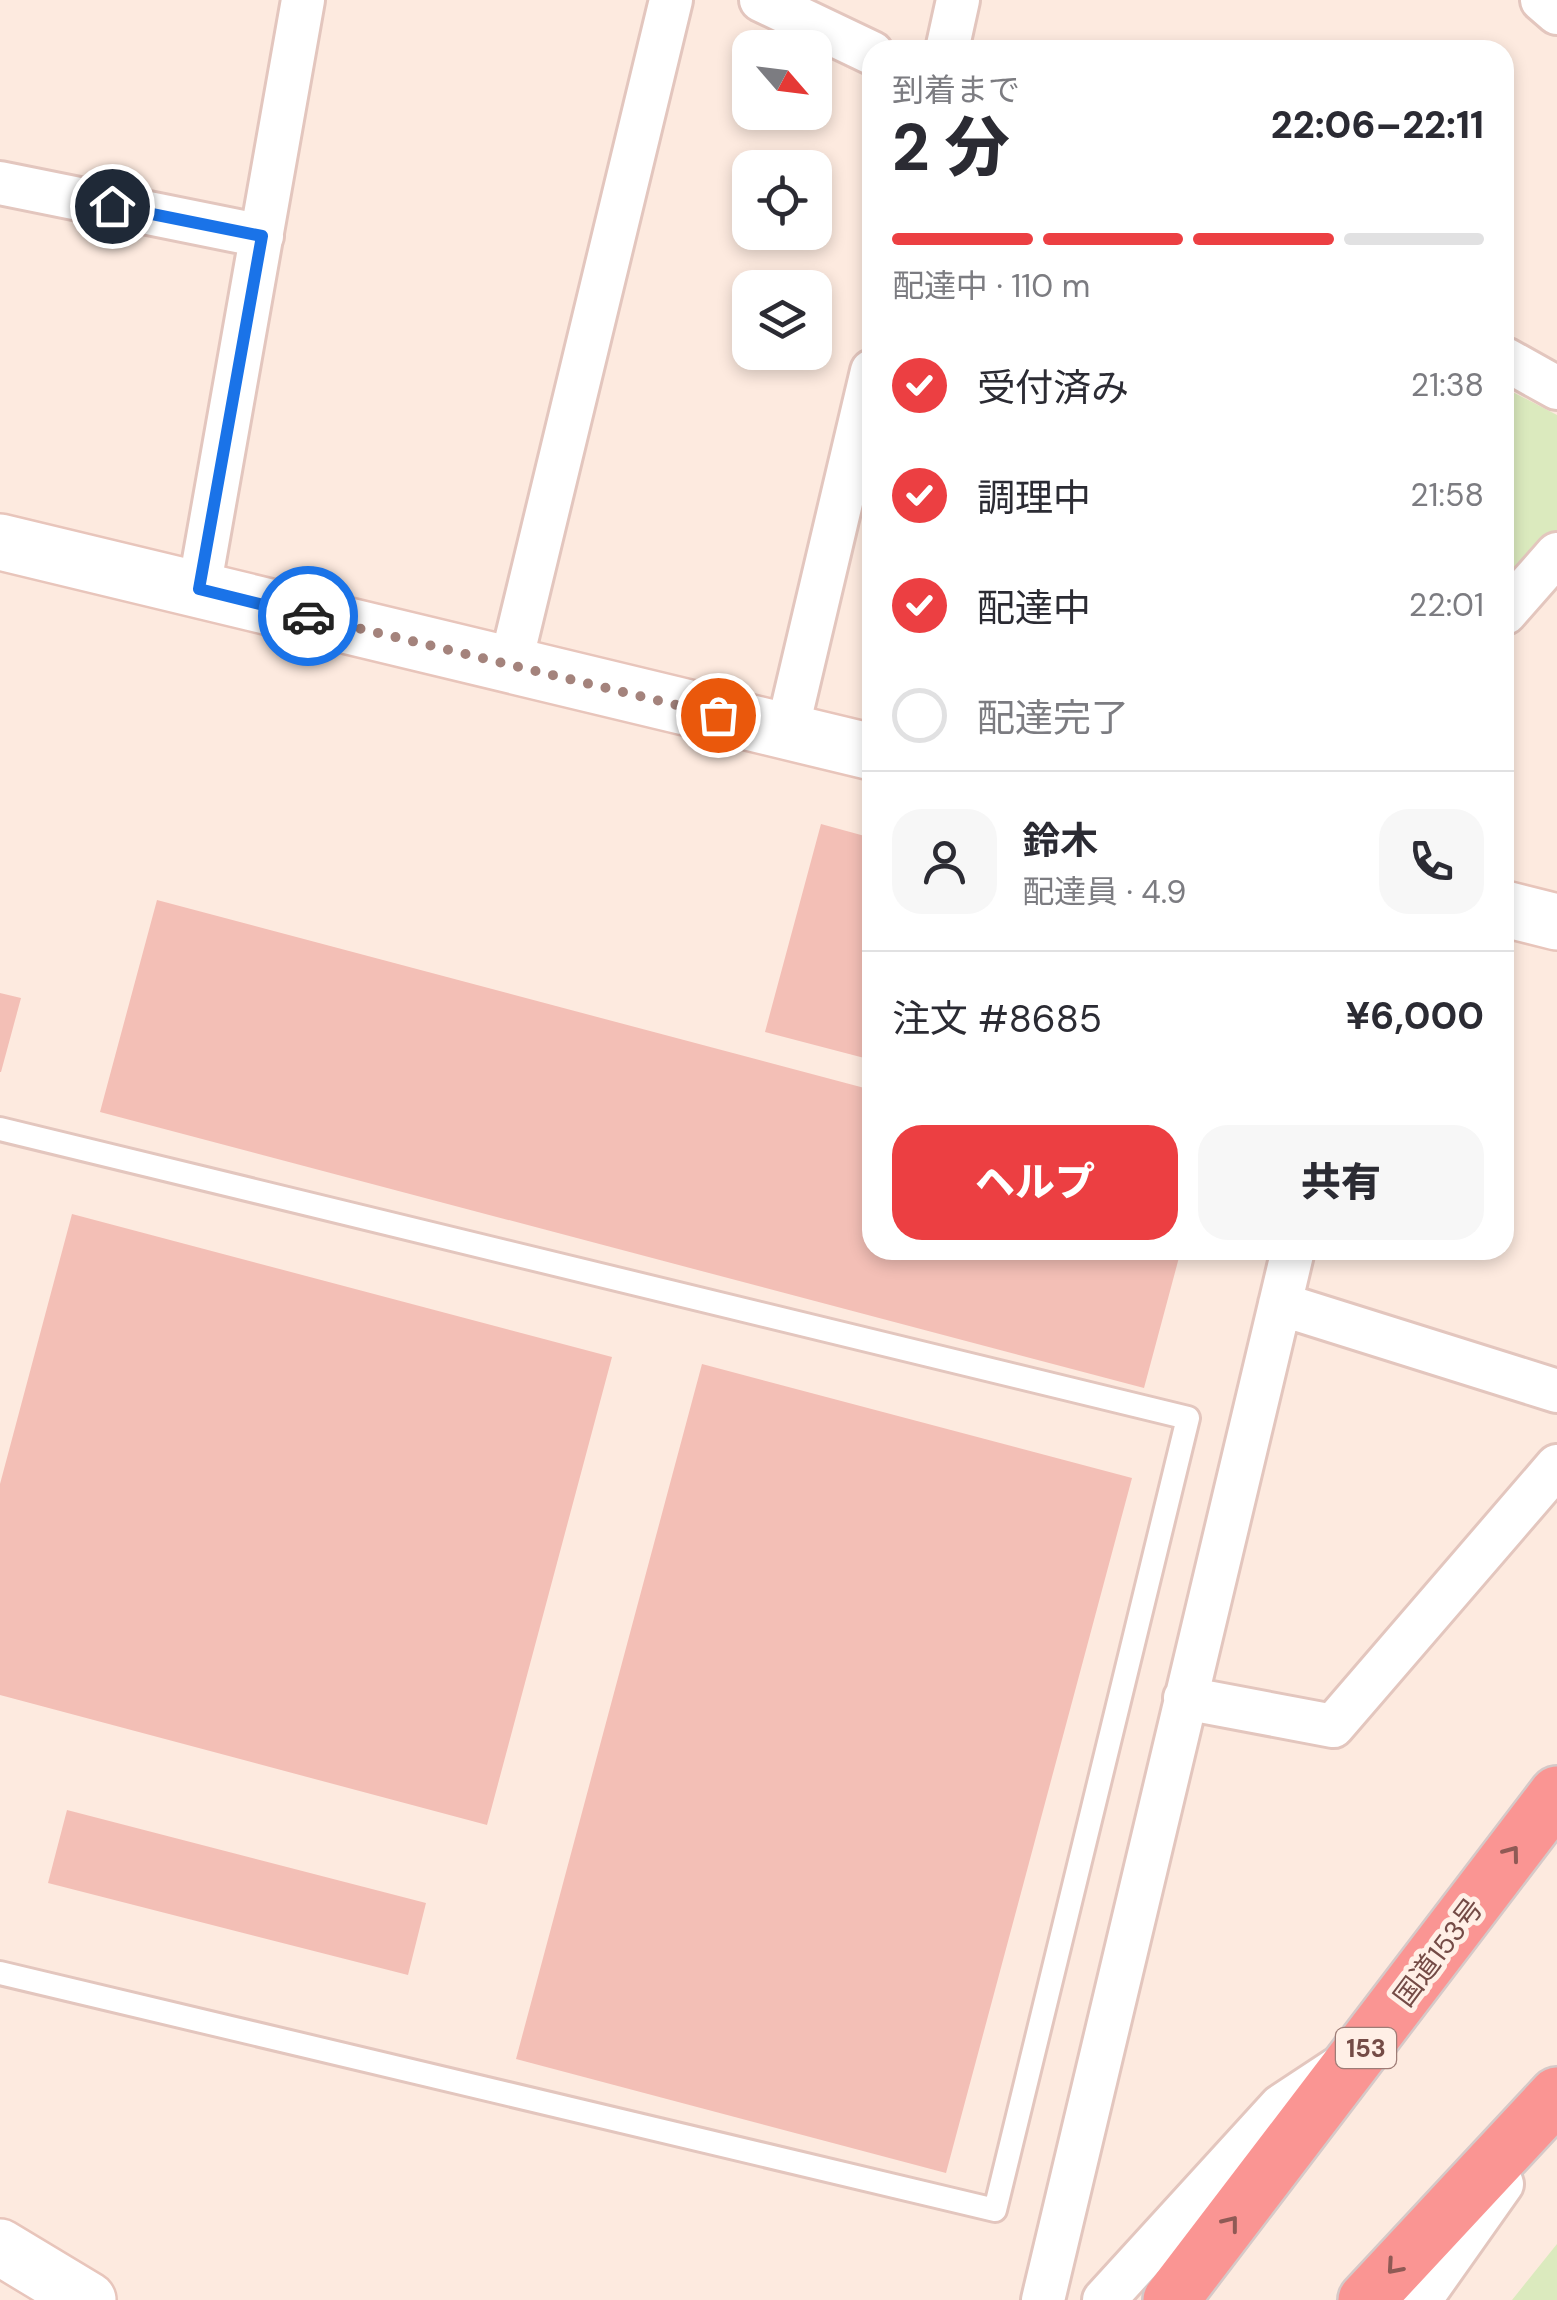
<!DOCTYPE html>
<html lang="ja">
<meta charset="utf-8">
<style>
:root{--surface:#fff;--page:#f7f7f7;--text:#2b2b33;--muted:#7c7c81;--line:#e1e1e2;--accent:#ec3f42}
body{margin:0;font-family:"DM Sans","Noto Sans JP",sans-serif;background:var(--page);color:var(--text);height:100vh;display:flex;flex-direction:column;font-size:38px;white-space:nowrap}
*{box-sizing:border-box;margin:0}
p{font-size:32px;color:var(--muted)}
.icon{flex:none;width:55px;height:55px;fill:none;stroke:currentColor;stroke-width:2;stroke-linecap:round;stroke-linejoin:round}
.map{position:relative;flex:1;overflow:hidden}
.panel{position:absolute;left:862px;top:40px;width:652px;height:1220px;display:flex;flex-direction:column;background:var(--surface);border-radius:30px;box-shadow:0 5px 15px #0003}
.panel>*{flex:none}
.needle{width:65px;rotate:118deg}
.buttons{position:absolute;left:732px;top:30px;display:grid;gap:20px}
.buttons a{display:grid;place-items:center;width:100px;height:100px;border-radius:20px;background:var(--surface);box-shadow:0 5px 15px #0003;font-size:50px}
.pin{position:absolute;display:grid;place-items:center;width:85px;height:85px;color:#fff;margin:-42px;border:5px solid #fff;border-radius:50%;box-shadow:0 2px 10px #0007}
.courier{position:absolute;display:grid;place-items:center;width:100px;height:100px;margin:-50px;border:8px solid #1a73e8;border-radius:50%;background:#fff;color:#222;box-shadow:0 2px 12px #0007}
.head em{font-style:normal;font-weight:800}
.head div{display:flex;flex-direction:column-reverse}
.head{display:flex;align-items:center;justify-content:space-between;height:170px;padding:0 30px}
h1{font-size:65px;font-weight:800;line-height:75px}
.bar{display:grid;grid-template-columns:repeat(4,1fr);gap:15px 10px;align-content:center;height:120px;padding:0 30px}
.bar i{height:12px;border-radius:8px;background:var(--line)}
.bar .selected{background:var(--accent)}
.bar p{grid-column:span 4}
.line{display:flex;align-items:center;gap:25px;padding:0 30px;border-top:2px solid var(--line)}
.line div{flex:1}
.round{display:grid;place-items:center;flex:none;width:105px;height:105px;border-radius:30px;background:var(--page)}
ol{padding:0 30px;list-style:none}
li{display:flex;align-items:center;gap:30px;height:110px}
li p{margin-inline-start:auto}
li .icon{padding:10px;border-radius:50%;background:var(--accent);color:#fff;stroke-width:4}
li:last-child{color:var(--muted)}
li i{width:55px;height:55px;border:5px solid var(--line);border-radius:50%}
.action{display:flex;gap:20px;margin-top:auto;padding:20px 30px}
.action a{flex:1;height:115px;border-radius:30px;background:var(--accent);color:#fff;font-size:40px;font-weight:800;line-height:115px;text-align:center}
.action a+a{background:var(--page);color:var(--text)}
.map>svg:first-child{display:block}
.green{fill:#dbeabe}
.building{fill:#f3bfb6}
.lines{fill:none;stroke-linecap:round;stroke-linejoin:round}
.lane-casing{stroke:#e3c6be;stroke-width:28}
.street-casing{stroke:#e3c6be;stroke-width:48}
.secondary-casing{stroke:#e8c5bb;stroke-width:60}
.highway-casing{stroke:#d5c9c8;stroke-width:60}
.lane{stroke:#fff;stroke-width:22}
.street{stroke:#fff;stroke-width:42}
.secondary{stroke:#fff;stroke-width:55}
.highway{stroke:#fa9593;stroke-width:55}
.oneway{stroke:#8f5a55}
.done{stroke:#a4837c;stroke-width:10;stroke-dasharray:0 18}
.route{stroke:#1a73e8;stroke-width:12}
.labels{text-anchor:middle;stroke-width:10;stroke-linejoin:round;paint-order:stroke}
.shield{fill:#ffefe6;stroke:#9e7c76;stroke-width:2.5}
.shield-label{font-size:25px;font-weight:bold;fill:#744b46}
.street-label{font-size:28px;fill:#744b46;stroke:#ffefe6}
</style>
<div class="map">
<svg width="1557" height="2300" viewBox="0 0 1557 2300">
<rect width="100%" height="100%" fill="#fdeadf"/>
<path class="green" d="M1505,388L1557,415V537L1505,598Z
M1557,2244V2300H1512Z"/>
<path class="building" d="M821,824L872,838V1060L765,1032Z
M157,900L872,1090V1250H1181L1144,1388L100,1112Z
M0,993L21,998L1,1072H0Z
M72,1214L612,1357L487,1825L0,1695V1484Z
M702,1364L1132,1478L946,2173L516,2059Z
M67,1810L426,1903L408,1975L48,1883Z"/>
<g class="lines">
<defs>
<path id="lane" d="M0,1129L1188,1418L995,2210L0,1973"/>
<path id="street" d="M761,0L872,53
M1542,0L1557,13
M947,50L958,0
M0,183L262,236
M1505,359L1557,388
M199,589L303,0
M1505,613L1557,554
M510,666L671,0
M787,731L872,371
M1280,1304L1557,1391
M1185,1698L1333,1726L1557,1466
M1043,2300L1293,1250
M1104,2300L1281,2106L1337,2069
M1420,2300L1502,2184"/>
<path id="secondary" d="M0,542L872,752
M1505,909L1557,922
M0,2247L88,2300"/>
<path id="highway" d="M1171,2300L1557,1794
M1366,2300L1557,2095"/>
</defs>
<use href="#lane" class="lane-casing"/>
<use href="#street" class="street-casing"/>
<use href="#secondary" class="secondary-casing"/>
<use href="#highway" class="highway-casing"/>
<use href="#lane" class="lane"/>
<use href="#street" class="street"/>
<use href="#secondary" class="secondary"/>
<use href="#highway" class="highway"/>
</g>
<defs><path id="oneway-chevron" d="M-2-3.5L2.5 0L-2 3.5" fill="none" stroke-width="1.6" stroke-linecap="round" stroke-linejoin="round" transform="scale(2.5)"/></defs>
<g class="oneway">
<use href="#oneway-chevron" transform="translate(1512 1853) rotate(-53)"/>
<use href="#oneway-chevron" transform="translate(1231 2223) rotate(-52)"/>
<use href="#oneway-chevron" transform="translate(1394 2267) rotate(131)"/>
</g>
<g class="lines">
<path class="done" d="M308,616L718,715"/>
<path class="route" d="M112,206L262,236L199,589L308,616"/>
</g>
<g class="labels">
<rect class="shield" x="1336" y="2028" width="60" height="40" rx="8"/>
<g class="shield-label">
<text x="1366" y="2057">153</text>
</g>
<g class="street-label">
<text transform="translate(1438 1952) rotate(-53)" y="10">国道153号</text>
</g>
</g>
</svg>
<div class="buttons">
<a><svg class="needle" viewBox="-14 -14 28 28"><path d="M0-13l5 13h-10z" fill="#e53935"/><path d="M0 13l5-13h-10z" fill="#7c7c81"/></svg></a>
<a><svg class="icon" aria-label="locate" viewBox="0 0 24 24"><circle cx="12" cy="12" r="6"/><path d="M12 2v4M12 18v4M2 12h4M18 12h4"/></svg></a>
<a><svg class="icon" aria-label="layers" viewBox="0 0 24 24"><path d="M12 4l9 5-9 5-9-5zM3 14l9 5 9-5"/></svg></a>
</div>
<div class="pin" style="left:718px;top:715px;background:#ea580c"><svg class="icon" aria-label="bag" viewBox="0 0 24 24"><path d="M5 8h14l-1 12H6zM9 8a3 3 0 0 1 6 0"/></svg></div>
<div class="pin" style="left:112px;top:206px;background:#1f2937"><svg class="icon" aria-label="home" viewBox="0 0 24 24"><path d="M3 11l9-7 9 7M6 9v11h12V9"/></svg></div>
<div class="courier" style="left:308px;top:616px"><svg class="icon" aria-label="car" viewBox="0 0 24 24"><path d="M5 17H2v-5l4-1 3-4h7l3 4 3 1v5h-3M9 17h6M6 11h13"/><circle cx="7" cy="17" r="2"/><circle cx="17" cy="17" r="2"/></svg></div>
<section class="panel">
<div class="head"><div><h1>2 分</h1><p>到着まで</p></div><em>22:06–22:11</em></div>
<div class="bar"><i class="selected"></i><i class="selected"></i><i class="selected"></i><i></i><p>配達中 · 110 m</p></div>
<ol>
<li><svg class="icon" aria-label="check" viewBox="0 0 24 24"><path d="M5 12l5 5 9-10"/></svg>受付済み<p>21:38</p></li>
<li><svg class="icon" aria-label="check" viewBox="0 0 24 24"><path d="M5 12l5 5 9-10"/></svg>調理中<p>21:58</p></li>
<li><svg class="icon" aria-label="check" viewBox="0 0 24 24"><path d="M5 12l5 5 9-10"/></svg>配達中<p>22:01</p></li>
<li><i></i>配達完了</li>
</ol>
<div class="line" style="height:180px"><a class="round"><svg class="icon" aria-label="person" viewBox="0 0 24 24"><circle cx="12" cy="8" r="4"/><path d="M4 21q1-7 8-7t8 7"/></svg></a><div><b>鈴木</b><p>配達員 · 4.9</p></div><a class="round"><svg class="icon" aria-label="phone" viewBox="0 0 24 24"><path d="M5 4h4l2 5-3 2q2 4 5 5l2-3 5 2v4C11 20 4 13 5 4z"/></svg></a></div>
<div class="line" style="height:130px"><div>注文 #8685</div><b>¥6,000</b></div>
<div class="action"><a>ヘルプ</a><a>共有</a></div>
</section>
</div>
